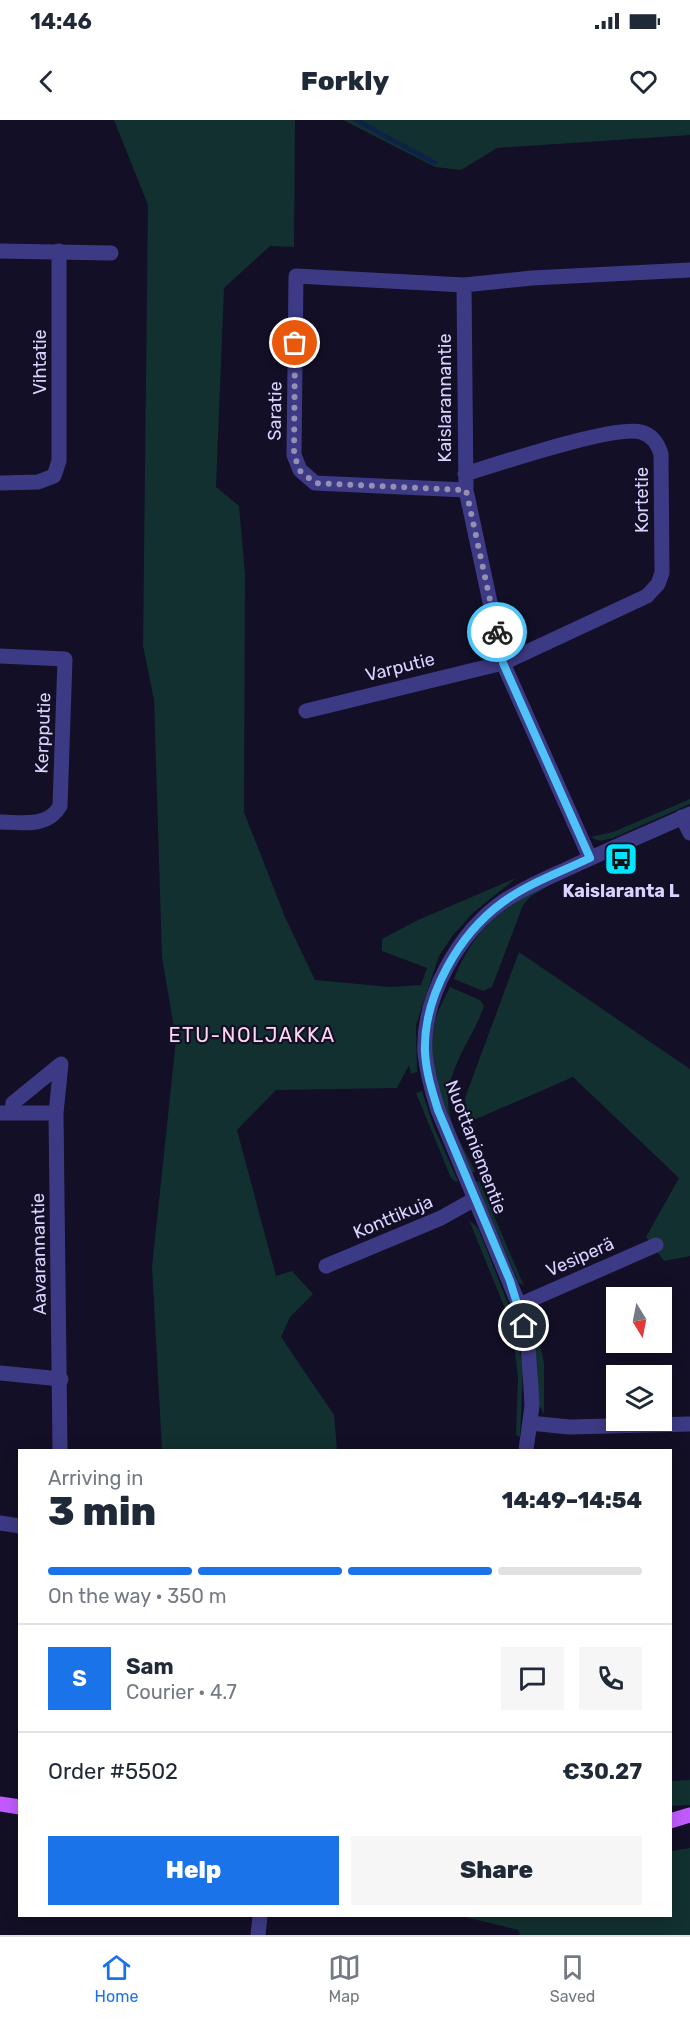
<!DOCTYPE html>
<meta charset="utf-8">
<style>
:root{--surface:#fff;--page:#f6f6f7;--text:#1f2937;--muted:#747a83;--line:#e0e1e3;--accent:#1a73e8}
body{margin:0;font-family:Rubik,sans-serif;background:var(--page);color:var(--text);height:100vh;display:flex;flex-direction:column;font-size:22px;white-space:nowrap}
*{box-sizing:border-box;margin:0}
p{font-size:20px;color:var(--muted)}
.icon{flex:none;width:33px;height:33px;fill:none;stroke:currentColor;stroke-width:2;stroke-linecap:round;stroke-linejoin:round}
.map{position:relative;flex:1;overflow:hidden}
.sheet{position:absolute;left:18px;top:1329px;width:654px;height:468px;display:flex;flex-direction:column;background:var(--surface);border-radius:0px;box-shadow:0 3px 15px #0003}
.sheet>*{flex:none}
.needle{width:39px;rotate:170deg}
.fabs{position:absolute;left:606px;top:1167px;display:grid;gap:12px}
.fabs a{display:grid;place-items:center;width:66px;height:66px;border-radius:0px;background:var(--surface);box-shadow:0 3px 15px #0003;font-size:30px}
.pin{position:absolute;display:grid;place-items:center;width:51px;height:51px;color:#fff;margin:-26px;border:3px solid #fff;border-radius:50%;box-shadow:0 2px 6px #0007}
.courier{position:absolute;display:grid;place-items:center;width:60px;height:60px;margin:-30px;border:4px solid #4fc3f7;border-radius:50%;background:#fff;color:#222;box-shadow:0 2px 8px #0007}
.overview em{font-style:normal;font-weight:800}
.overview div{display:flex;flex-direction:column-reverse}
.overview{display:flex;align-items:center;justify-content:space-between;height:102px;padding:0 30px}
h1{font-size:39px;font-weight:800;line-height:45px}
.bar{display:grid;grid-template-columns:repeat(4,1fr);gap:9px 6px;align-content:center;height:72px;padding:0 30px}
.bar i{height:8px;border-radius:4px;background:var(--line)}
.bar .active{background:var(--accent)}
.bar p{grid-column:span 4}
.line{display:flex;align-items:center;gap:15px;padding:0 30px;border-top:2px solid var(--line)}
.line div{flex:1}
.round{display:grid;place-items:center;flex:none;width:63px;height:63px;border-radius:0px;background:var(--page)}
.cta{display:flex;gap:12px;margin-top:auto;padding:12px 30px}
.cta a{flex:1;height:69px;border-radius:0px;background:var(--accent);color:#fff;font-size:24px;font-weight:800;line-height:69px;text-align:center}
.cta a+a{background:var(--page);color:var(--text)}
.status{display:flex;justify-content:space-between;align-items:center;height:42px;padding:0 30px;background:var(--surface);direction:ltr}
.status svg{height:16px;fill:currentColor}
header{display:flex;justify-content:space-between;align-items:center;height:78px;padding:0 30px;background:var(--surface);font-size:27px;font-weight:800}
.tab-bar{display:flex;justify-content:space-around;align-items:center;height:84px;border-top:2px solid var(--line);background:var(--surface);font-size:16px;color:var(--muted)}
.tab-bar a{display:grid;justify-items:center;gap:3px}
.tab-bar .active{color:var(--accent)}
.map>svg:first-child{display:block}
.green{fill:#12302f}
.lines{fill:none;stroke-linecap:round;stroke-linejoin:round}
.stream{stroke:#0c2248;stroke-width:4.5}
.minor{stroke:#3d3a85;stroke-width:15}
.major{stroke:#c25bff;stroke-width:15}
.done{stroke:#948fb3;stroke-width:6;stroke-dasharray:0 10.8}
.route{stroke:#4fc3f7;stroke-width:8}
.labels{text-anchor:middle;stroke-width:4.5;stroke-linejoin:round;paint-order:stroke}
.street-label{font-size:18px;fill:#d9d4ff;stroke:#130f26}
.poi-label{font-size:18px;font-weight:bold;fill:#d9d4ff;stroke:#130f26}
.neighbourhood-label{font-size:20px;letter-spacing:1.5px;fill:#ffd6f0;stroke:#130f26}
</style>
<div class="status"><b>14:46</b><svg viewBox="0 0 49 12"><path d="M0 12V9h3v3zM5 12V6h3v6zM10 12V3h3v9zM15 12V0h3v12zM26 1h20v11H26zM47 4h2v5h-2z"/></svg></div>
<header><svg class="icon" aria-label="back" viewBox="0 0 24 24"><path d="M15 5l-7 7 7 7"/></svg>Forkly<svg class="icon" aria-label="heart" viewBox="0 0 24 24"><path d="M12 20l-8-8c-3-5 5-10 8-4 3-6 11-1 8 4z"/></svg></header>
<div class="map">
<svg width="690" height="1815" viewBox="0 0 690 1815">
<rect width="100%" height="100%" fill="#130f26"/>
<path class="green" d="M114,0H295L294,127L270,126L224,168L216,367L239,386L245,454L244,692L285,797L315,860L390,867L421,865L427,848L382,831V819L418,800L516,758L473,793L453,815L439,836L416,905L417,952L411,954L409,945L397,968L276,970L237,1010L276,1156L292,1151L313,1174L290,1197L281,1217L334,1295L337,1330H162L152,1147L176,920L162,837L154,580L143,526L148,85Z
M343,0H690V15L497,28L461,50L435,47Z
M690,679V684L613,718L600,721L590,717L613,712Z
M560,759L530,777L523,785L492,867L483,871L454,859C475,804 509,782 560,759Z
M519,832L690,949V1136L664,1141L646,1117L679,1058L573,957L467,1003L465,978Z
M450,867L480,880L484,886C473,919 442,954 449,991C453,1011 466,1032 475,1051L471,1055C452,1011 426,960 433,910C435,895 443,881 450,867Z
M422,971L433,1005L458,1061L456,1062L451,1058L416,973Z
M479,1061L480,1063L524,1166L519,1163L475,1062Z
M469,1100L478,1108L513,1196L506,1191Z
M531,1201L535,1202L544,1243V1294L539,1285L537,1241Z
M515,1206L523,1248L520,1317L516,1315L518,1258L512,1208Z
M690,1660V1685L671,1686V1661Z
M690,1728V1815H520L519,1810L460,1796H670L671,1731Z"/>
<g class="lines">
<path class="stream" d="M356,0L435,43"/>
<path class="minor" d="M0,131L111,133
M464,165L466,370L499,524L503,543L590,738
M0,363L38,362L54,356L59,341V131
M466,370L315,363L300,350L294,335L296,156L464,165L532,158L690,150
M0,536L65,539L60,686C48,708 22,702 0,702
M306,591L503,543L647,476L658,464L662,453L661,334C658,324 652,315 641,312C613,305 498,344 465,354
M682,697L690,713
M0,993H56L60,1330
M12,993L13,983L61,944
M56,993L61,944
M326,1146L441,1098L473,1080
M519,1185L656,1125
M0,1253L61,1259
M530,1303L569,1307L690,1304
M526,1330L532,1286L531,1267L528,1225L519,1185L438,990C432,971 427,953 425,933C422,877 459,812 504,781C525,767 547,758 569,748C609,729 650,712 690,694
M0,1403L20,1406
M258,1815L260,1796"/>
<path class="major" d="M0,1684L20,1687
M670,1701L690,1695"/>
</g>
<g class="lines">
<path class="done" d="M295,223L294,335L300,351L315,363L466,370L497,512"/>
<path class="route" d="M497,512L503,543L590,738C561,752 529,763 503,782C459,814 423,876 425,932C426,952 432,971 438,990L510,1161L524,1206"/>
</g>
<defs>
<symbol id="bus-square" viewBox="-11 -11 22 22"><rect x="-9" y="-9" width="18" height="18" rx="4" fill="#00e5ff" stroke="#130f26"/><path d="M-5-6H5V4H4V6H2V4H-2V6H-4V4H-5ZM-3.5-4V0h7V-4ZM-3.5 1.2v1.5H-2V1.2ZM2 1.2v1.5H3.5V1.2Z" fill="#111"/></symbol>
</defs>
<g fill-rule="evenodd">
<use href="#bus-square" x="602" y="720" width="38" height="38"/>
</g>
<g class="labels">
<g class="street-label">
<text transform="translate(40 242) rotate(-90)" y="6">Vihtatie</text>
<text transform="translate(445 278) rotate(-90)" y="6">Kaislarannantie</text>
<text transform="translate(275 291) rotate(-89)" y="6">Saratie</text>
<text transform="translate(642 380) rotate(-90)" y="6">Kortetie</text>
<text transform="translate(400 547) rotate(-14)" y="6">Varputie</text>
<text transform="translate(43 613) rotate(-88)" y="6">Kerpputie</text>
<text transform="translate(476 1027) rotate(69)" y="6">Nuottaniementie</text>
<text transform="translate(393 1097) rotate(-23)" y="6">Konttikuja</text>
<text transform="translate(39 1134) rotate(-91)" y="6">Aavarannantie</text>
<text transform="translate(580 1137) rotate(-24)" y="6">Vesiperä</text>
</g>
<g class="poi-label">
<text x="621" y="777">Kaislaranta L</text>
</g>
<g class="neighbourhood-label">
<text x="252" y="922">ETU-NOLJAKKA</text>
</g>
</g>
</svg>
<div class="fabs">
<a><svg class="needle" viewBox="-14 -14 28 28"><path d="M0-13l5 13h-10z" fill="#e53935"/><path d="M0 13l5-13h-10z" fill="#747a83"/></svg></a>
<a><svg class="icon" aria-label="layers" viewBox="0 0 24 24"><path d="M12 4l9 5-9 5-9-5zM3 14l9 5 9-5"/></svg></a>
</div>
<div class="pin" style="left:295px;top:223px;background:#ea580c"><svg class="icon" aria-label="bag" viewBox="0 0 24 24"><path d="M5 8h14l-1 12H6zM9 8a3 3 0 0 1 6 0"/></svg></div>
<div class="pin" style="left:524px;top:1206px;background:#1f2937"><svg class="icon" aria-label="home" viewBox="0 0 24 24"><path d="M3 11l9-7 9 7M6 9v11h12V9"/></svg></div>
<div class="courier" style="left:497px;top:512px"><svg class="icon" aria-label="bike" viewBox="0 0 24 24"><circle cx="6" cy="16" r="4"/><circle cx="18" cy="16" r="4"/><path d="M6 16l4-8h5l3 8M10 8l3 8H6M13 5h3"/></svg></div>
<section class="sheet">
<div class="overview"><div><h1>3 min</h1><p>Arriving in</p></div><em>14:49–14:54</em></div>
<div class="bar"><i class="active"></i><i class="active"></i><i class="active"></i><i></i><p>On the way · 350 m</p></div>
<div class="line" style="height:108px"><b class="round" style="background:var(--accent);color:#fff">S</b><div><b>Sam</b><p>Courier · 4.7</p></div><a class="round"><svg class="icon" aria-label="chat" viewBox="0 0 24 24"><path d="M4 5h16v11H9l-5 4z"/></svg></a><a class="round"><svg class="icon" aria-label="phone" viewBox="0 0 24 24"><path d="M5 4h4l2 5-3 2q2 4 5 5l2-3 5 2v4C11 20 4 13 5 4z"/></svg></a></div>
<div class="line" style="height:78px"><div>Order #5502</div><b>€30.27</b></div>
<div class="cta"><a>Help</a><a>Share</a></div>
</section>
</div>
<nav class="tab-bar">
<a class="active"><svg class="icon" aria-label="home" viewBox="0 0 24 24"><path d="M3 11l9-7 9 7M6 9v11h12V9"/></svg>Home</a>
<a><svg class="icon" aria-label="map" viewBox="0 0 24 24"><path d="M3 6l6-2 6 2 6-2v14l-6 2-6-2-6 2zM9 4v14M15 6v14"/></svg>Map</a>
<a><svg class="icon" aria-label="saved" viewBox="0 0 24 24"><path d="M7 4h10v16l-5-4-5 4z"/></svg>Saved</a>
</nav>
